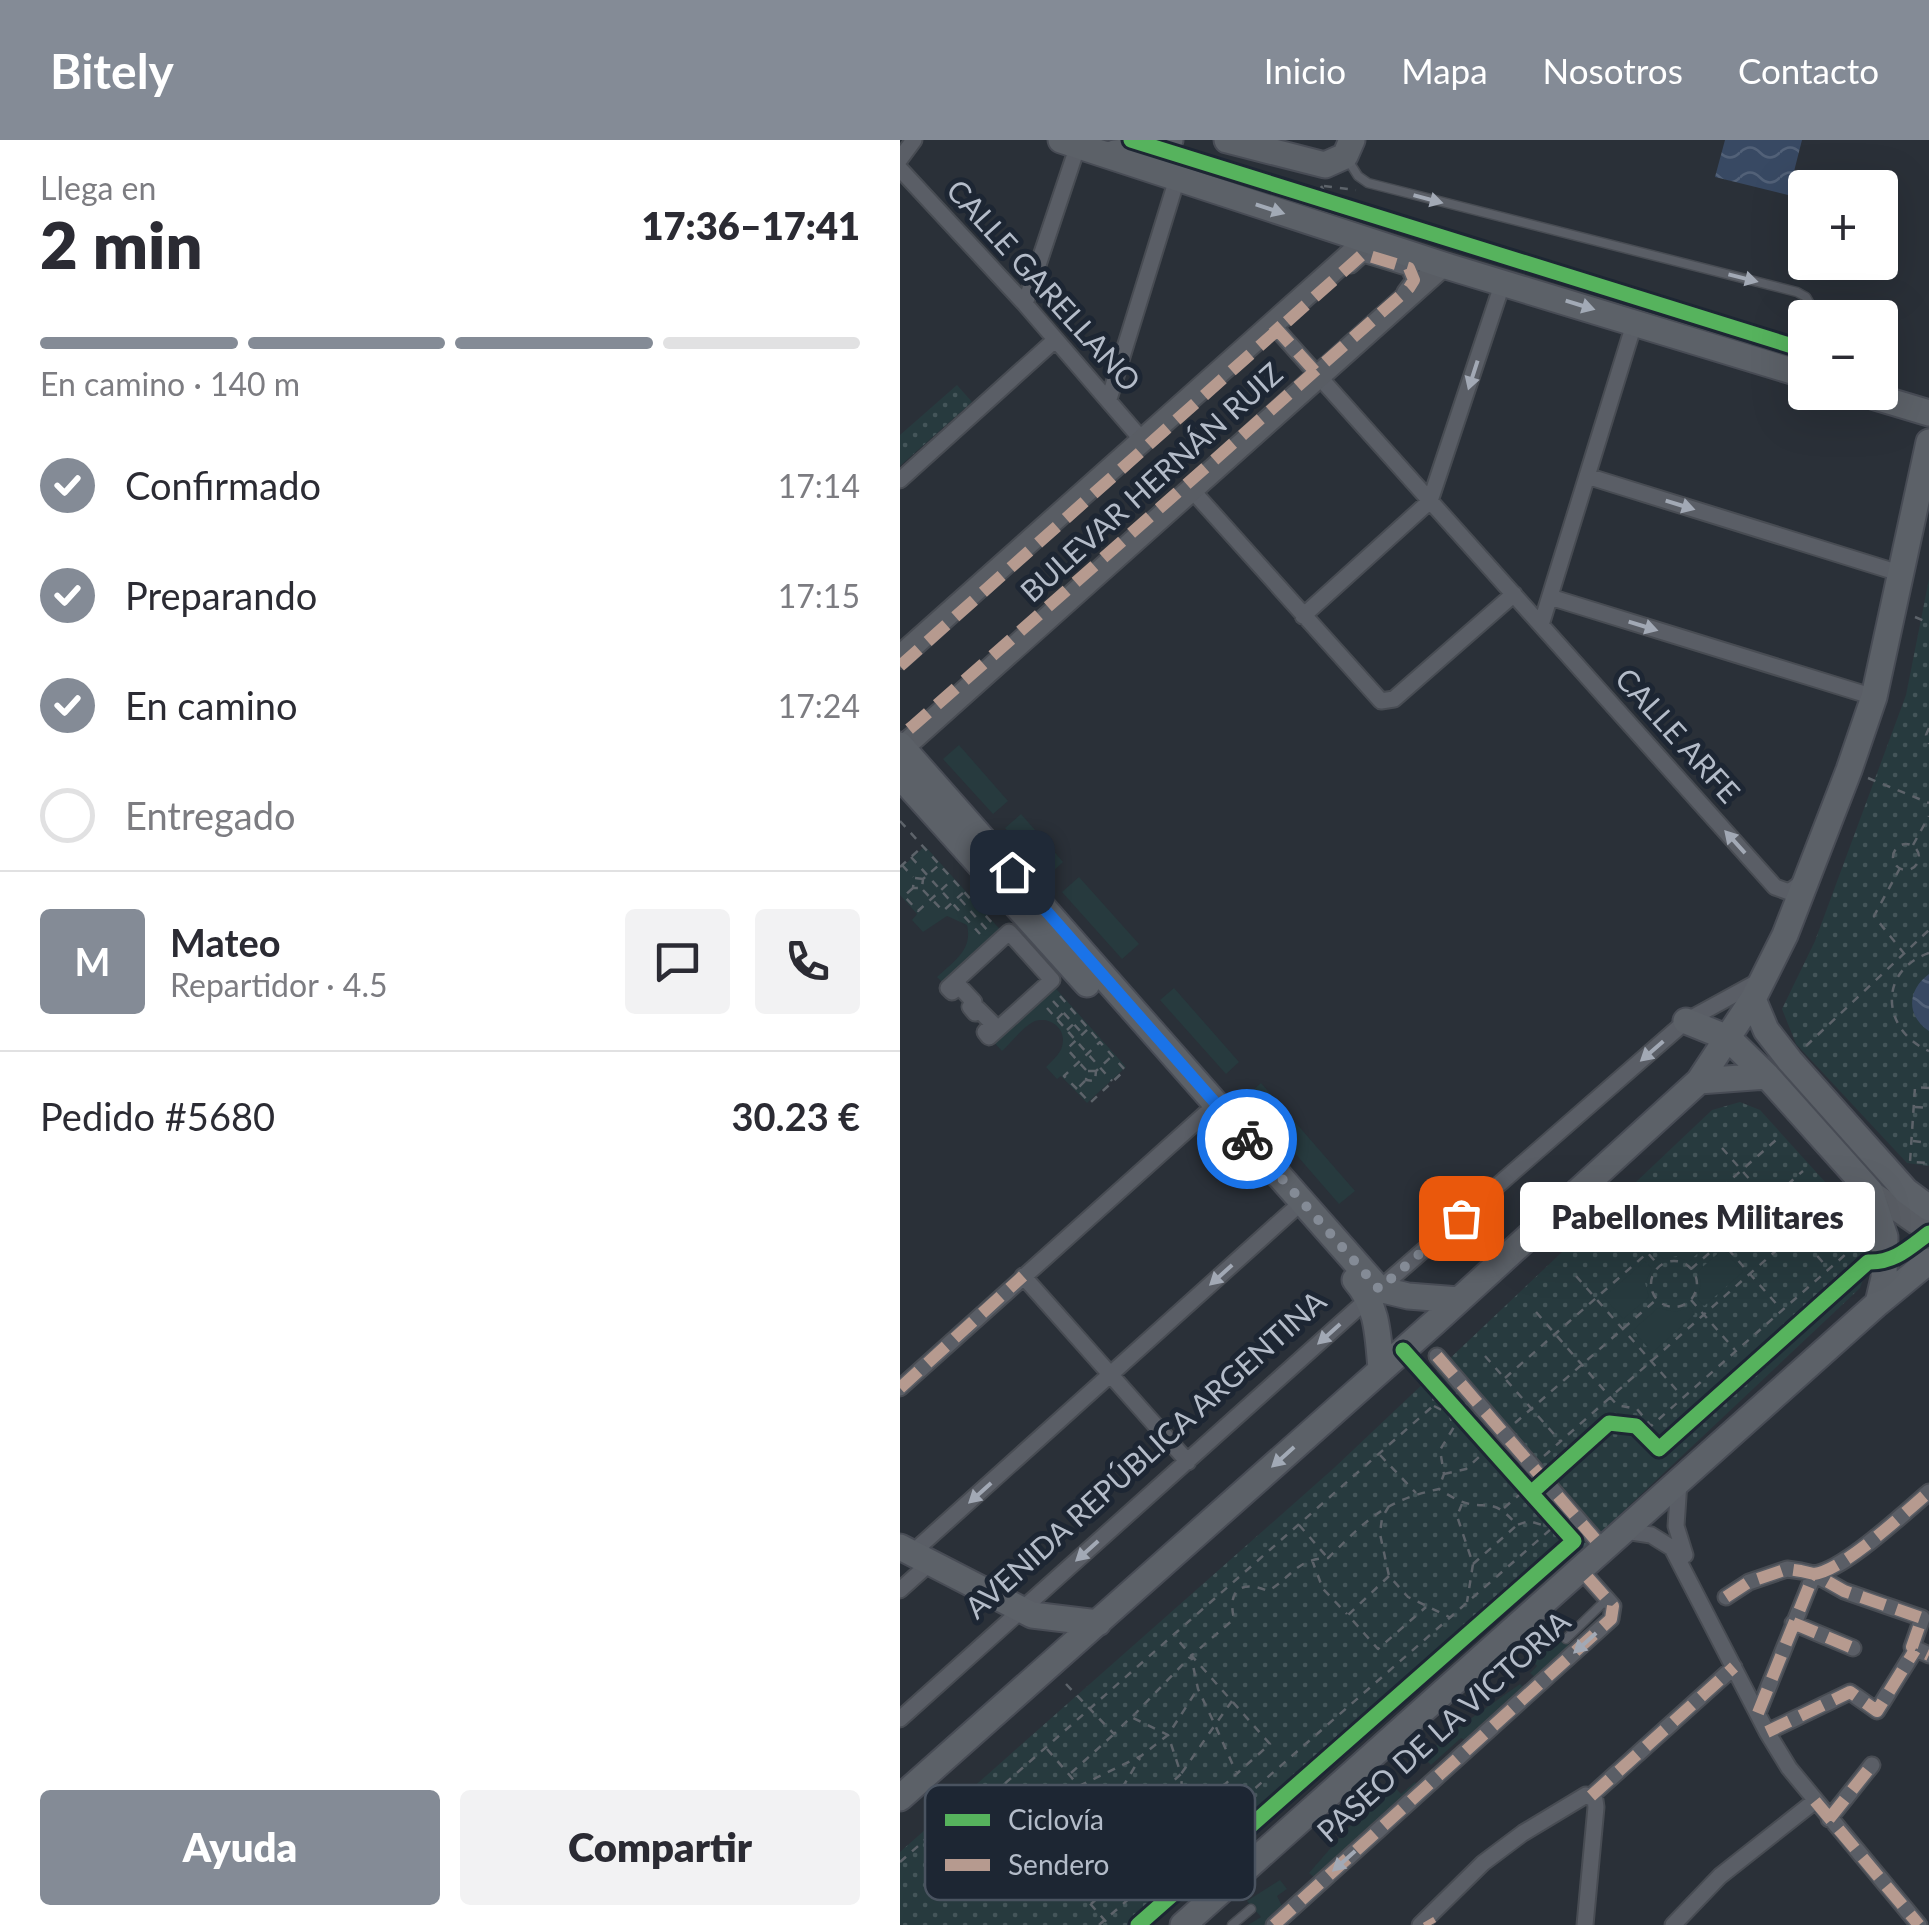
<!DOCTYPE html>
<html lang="es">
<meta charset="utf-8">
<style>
:root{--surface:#fff;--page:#f2f2f3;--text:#2b2b33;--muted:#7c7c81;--line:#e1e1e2;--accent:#848b96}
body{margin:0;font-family:Lato,sans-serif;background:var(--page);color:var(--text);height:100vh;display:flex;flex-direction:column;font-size:38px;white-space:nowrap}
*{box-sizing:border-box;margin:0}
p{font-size:32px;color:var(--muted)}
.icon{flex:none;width:55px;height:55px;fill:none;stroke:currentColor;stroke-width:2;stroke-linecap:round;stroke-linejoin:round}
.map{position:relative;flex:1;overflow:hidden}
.panel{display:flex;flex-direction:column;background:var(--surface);width:900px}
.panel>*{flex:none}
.controls{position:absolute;left:888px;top:30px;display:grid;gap:20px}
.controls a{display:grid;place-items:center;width:110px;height:110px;border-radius:10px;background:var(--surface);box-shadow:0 10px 40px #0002;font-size:50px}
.pin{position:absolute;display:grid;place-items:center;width:85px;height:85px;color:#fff;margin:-42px;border-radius:20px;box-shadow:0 5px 15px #0006}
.courier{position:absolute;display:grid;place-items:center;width:100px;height:100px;margin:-50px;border:8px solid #1a73e8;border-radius:50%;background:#fff;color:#222;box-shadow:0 2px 12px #0007}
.bubble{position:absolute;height:70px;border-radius:10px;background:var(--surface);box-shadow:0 10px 40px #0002;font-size:32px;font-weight:800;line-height:70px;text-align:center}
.summary em{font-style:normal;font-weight:800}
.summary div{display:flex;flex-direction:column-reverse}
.summary{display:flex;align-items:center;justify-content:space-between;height:170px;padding:0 40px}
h1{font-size:65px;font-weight:800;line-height:75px}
.bar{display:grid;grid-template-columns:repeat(4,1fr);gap:15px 10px;align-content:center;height:120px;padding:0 40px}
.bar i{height:12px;border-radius:8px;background:var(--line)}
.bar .selected{background:var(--accent)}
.bar p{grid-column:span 4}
.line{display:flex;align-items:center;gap:25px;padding:0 40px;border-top:2px solid var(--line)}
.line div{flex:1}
.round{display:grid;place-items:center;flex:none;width:105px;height:105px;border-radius:10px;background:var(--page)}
ol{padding:0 40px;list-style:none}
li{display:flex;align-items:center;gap:30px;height:110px}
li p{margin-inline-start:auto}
li .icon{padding:10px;border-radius:50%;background:var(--accent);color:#fff;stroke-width:4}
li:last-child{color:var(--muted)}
li i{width:55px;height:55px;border:5px solid var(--line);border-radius:50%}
.primary-button{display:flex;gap:20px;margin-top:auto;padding:20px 40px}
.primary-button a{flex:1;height:115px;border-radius:10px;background:var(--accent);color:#fff;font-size:40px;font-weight:800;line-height:115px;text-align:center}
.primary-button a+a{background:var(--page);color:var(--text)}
header{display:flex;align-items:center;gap:60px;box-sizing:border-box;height:140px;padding:0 50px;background:var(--accent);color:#fff}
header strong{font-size:48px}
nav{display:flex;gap:55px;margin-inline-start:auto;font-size:35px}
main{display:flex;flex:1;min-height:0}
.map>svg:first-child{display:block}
.grass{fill:url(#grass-dots)}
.garden{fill:#273a3e}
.water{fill:url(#water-waves)}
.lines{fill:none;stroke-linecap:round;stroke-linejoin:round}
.lane-casing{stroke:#484c53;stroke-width:11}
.street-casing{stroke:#484c53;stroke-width:19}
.secondary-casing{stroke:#484c53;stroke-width:26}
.primary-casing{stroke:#484c55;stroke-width:29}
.path{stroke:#5d636a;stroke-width:2.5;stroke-dasharray:8 8;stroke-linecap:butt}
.lane{stroke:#5a5e66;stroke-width:8}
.street{stroke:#5a5e66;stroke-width:15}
.secondary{stroke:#595d64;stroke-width:22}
.primary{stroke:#5c6168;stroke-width:25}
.quiet{stroke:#b69a8f;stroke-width:12;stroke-dasharray:25 12;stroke-linecap:butt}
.cycleway-casing{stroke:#1d2633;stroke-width:21}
.cycleway{stroke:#56b35d;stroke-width:15}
.oneway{fill:#a2a9b5}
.oneway2{fill:#a2aab6}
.done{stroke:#848b96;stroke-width:10;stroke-dasharray:0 18}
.route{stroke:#1a73e8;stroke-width:12}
.labels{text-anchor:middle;stroke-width:10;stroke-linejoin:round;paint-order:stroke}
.street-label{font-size:30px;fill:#b4bcc9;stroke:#1d2633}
.key{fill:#1d2633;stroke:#4a5360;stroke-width:2.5}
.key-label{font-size:28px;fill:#b4bcc9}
</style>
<header>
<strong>Bitely</strong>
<nav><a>Inicio</a><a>Mapa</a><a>Nosotros</a><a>Contacto</a></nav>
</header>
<main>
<section class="panel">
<div class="summary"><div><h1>2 min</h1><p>Llega en</p></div><em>17:36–17:41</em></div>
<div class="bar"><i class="selected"></i><i class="selected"></i><i class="selected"></i><i></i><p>En camino · 140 m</p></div>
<ol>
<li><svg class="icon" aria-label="check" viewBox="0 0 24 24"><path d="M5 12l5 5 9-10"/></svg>Confirmado<p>17:14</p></li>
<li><svg class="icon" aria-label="check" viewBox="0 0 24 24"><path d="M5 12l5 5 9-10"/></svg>Preparando<p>17:15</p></li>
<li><svg class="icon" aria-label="check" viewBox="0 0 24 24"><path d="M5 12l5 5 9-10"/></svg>En camino<p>17:24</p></li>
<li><i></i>Entregado</li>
</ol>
<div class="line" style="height:180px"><b class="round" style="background:var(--accent);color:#fff">M</b><div><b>Mateo</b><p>Repartidor · 4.5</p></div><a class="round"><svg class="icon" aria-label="chat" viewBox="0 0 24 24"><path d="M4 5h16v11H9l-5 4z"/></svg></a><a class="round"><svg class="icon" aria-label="phone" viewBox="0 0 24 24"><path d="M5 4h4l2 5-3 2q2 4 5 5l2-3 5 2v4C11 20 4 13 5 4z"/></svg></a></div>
<div class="line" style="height:130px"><div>Pedido #5680</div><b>30.23 €</b></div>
<div class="primary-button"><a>Ayuda</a><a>Compartir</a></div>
</section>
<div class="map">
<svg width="1029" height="1785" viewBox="0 0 1029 1785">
<defs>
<pattern id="grass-dots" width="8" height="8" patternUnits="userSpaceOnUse" patternTransform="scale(2.5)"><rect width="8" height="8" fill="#273a3e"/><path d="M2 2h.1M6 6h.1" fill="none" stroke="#445559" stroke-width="1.8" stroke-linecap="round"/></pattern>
<pattern id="water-waves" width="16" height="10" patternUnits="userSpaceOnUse" patternTransform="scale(2.5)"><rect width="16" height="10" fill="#384963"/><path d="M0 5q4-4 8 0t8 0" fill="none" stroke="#526178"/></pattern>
</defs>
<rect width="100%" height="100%" fill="#2a3038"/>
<path class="grass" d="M57,245L72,262L0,326V295Z
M1029,439V1026L1007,1023L896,904L882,869L915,801L1006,555Z
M840,962L860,970L965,1086L974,1106L960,1148L679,1413L672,1412L248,1785H0V1712L434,1328L812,970Z"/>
<path class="garden" d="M59,605L108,661L93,674L43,619Z
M121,674L163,722L148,736L105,688Z
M25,706L105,795L48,848L37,837C54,821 73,810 67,785L47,776L23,792L12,780L17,774L0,755V729Z
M179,737L239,804L222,819L162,752Z
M150,842L226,927L187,963L161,936L157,939L146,927C154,919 163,912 163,900C163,885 146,876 133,882C122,888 112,902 102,911L89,897Z
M274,848L339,922L326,934L260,860Z
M361,943L455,1051L439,1064L346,957Z
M795,1077L814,1099L788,1122L777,1116L763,1119L756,1111Z
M823,1109L843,1132L804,1166L798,1159L801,1143L798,1131Z
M745,1121L752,1129L745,1143L749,1157L723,1179L704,1157Z
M790,1167L795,1174L752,1213L733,1190L758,1168L775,1172Z
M658,1494L670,1506L638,1540L630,1533L637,1526L630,1519Z
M620,1544L625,1549L569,1602L561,1598L531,1625L523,1617L553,1591Z
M515,1642L519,1647L417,1740L409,1733L448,1688L493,1645L501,1654Z
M380,1740L387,1749L377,1756L383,1768L365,1785H348L361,1777L347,1761Z"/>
<path class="water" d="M825,0H902L888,55L815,37Z
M1029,834V891C1006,876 1007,850 1029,834Z"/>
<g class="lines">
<defs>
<path id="lane" d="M448,20L458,36L468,43L897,152L906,157L918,178
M666,1499L707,1459
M332,1785L351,1769"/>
<path id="street" d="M0,19L14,0
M0,29L125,164L243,301
M451,125L463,114L509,128L514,140L505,152
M125,164L178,5
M373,185L875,747L889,752L904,741
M209,259L277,39
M687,336L999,433
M0,340L155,200
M291,349L481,561L494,559L614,454
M650,457L974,557
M403,476L530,361L603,142
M641,485L735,181
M109,792L152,840L89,897L85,892L93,884L78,869L75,873L70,867L74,862L59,846L52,852L48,848Z
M123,1136L288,1322
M537,1216L695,1399
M0,1248L305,974
M779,1342L776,1386L785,1415
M725,1391L751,1395L772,1408L867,1592L889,1628L1019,1785
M12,1413L393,1070
M914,1434C944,1430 1004,1373 1029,1352
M0,1450L30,1423
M826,1457L849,1442L887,1429L901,1431L914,1434L944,1451L1022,1478L1012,1507L1029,1515
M893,1483L953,1508
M858,1573L914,1434
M0,1579L470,1157L786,881L859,841
M867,1592L950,1552L977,1571L1015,1510
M691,1656L834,1527
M929,1679L972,1625
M374,1785L711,1479L713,1466L681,1430
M520,1785L583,1723L623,1693L686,1655L695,1660L696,1667L685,1785
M773,1785L820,1736L915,1661"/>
<path id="secondary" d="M0,517L467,100
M0,610L543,125
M970,1051L1016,1083L1029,1087"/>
<path id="primary" d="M161,0L543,125L905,235
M327,0L425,25L445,16L452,0
M215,13L257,8L270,0
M959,252L1029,273
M0,605L479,1149L508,1156L559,1160
M0,636L187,844
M853,859L866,890L890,921L1006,1051L1029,1068
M786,881L828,898L867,936L970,1051L985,1097L984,1138L978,1163
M799,941L867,936
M455,1140C478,1166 478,1195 481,1229
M0,1407L132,1475L198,1483
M0,1658L535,1182L799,941L853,859L885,795L949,630L974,557L1029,302
M283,1785L978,1163L1029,1121"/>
</defs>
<use href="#lane" class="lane-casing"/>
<use href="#street" class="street-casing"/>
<use href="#secondary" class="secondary-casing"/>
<use href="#primary" class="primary-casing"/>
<path class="path" d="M421,46L430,61
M424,46L456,50
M1015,477L1029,483
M1029,588L1026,595L1029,604
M968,638L1029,663
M0,681L94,785
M993 717a13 13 0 1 1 26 0a13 13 0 1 1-26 0Z
M1013,705L1029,676
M11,717L80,794
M2,725L13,737
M0,727L22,707
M1000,728L974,776L1010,821
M23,739L14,738L13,748H22L23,739L39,725
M13,748L4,756L18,771L52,740
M23,750L43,771L63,753
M60,759L88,791
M1029,813C977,831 982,891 1029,911
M160,856L200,902
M153,861L181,892
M147,868L212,941
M157,879L168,868
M167,890L178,880
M906,906L1029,790
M186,930L167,909L188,889
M196,931H187L186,940L195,941L196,931L212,916
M1029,948L1015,947L1010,1022L1029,1023
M177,949L164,936L200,902L225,930L190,963L177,949L186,940
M1015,967L1029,968
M1013,1001L1029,1003
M822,1008L927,1127
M775,1049L880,1168
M728,1090L760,1127
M751 1144a23 23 0 1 1 46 0a23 23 0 1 1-46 0Z
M791,1129L903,1031
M676,1136L781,1255
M791,1160L835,1210
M636,1172L717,1265L737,1269L751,1286L963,1099
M585,1216L660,1301
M605,1238L876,1000
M534,1266L549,1274L554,1287L540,1310L544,1334L539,1347
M615,1283L757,1159
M480,1315L516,1353
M644,1316L931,1062
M544,1334L566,1329L591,1306
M562,1364L557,1376L573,1424L567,1462
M489,1366L482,1378L480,1394L489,1436L508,1457L549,1477
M604,1368L628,1347
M399,1385L427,1417
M412,1420L423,1449L447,1474
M573,1424L616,1386
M489,1436L448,1475L478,1509L526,1467
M166,1544L214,1594L231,1577L268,1595L281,1634L218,1692
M332,1561L315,1585L336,1632
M233,1576L290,1517
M147,1609L240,1717
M171,1633L213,1595
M179,1646L241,1616L268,1595L297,1550
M93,1654L533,1266L535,1242
M206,1675L240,1618
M284,1681L281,1634L315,1585L298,1549L291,1516L334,1479C327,1449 342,1440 368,1451C392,1437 396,1419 428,1418C467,1380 483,1361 539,1349C545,1353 553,1358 560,1361C588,1372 590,1354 617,1385L629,1381L652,1388
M41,1688L57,1705
M0,1722L86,1646L209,1785
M191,1764L370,1604L275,1497
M199,1785L659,1382"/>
<use href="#lane" class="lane"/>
<use href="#street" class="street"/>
<use href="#secondary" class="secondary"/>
<use href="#primary" class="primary"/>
<path class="quiet" d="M373,185L418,235
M0,526L463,114L509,128L514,140L509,148L14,585L2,595L0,593
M537,1216L695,1399
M0,1248L123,1136
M914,1434C944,1430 1004,1373 1029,1352
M826,1457L849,1442L887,1429L901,1431L914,1434L944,1451L1022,1478L1012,1507L1029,1515
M893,1483L953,1508
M858,1573L914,1434
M867,1592L950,1552L977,1571L1015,1510
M691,1656L834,1527
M915,1661L1019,1785
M929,1679L972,1625
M528,1780L531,1785
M374,1785L711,1479L713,1466L681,1430"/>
<defs>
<path id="cycleway" d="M231,0L905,210
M503,1210L631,1353
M238,1785L674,1401L631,1353L709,1283L736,1286L759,1309L968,1122C994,1123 1009,1108 1029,1093"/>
</defs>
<use href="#cycleway" class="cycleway-casing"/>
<use href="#cycleway" class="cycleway"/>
</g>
<defs><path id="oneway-solid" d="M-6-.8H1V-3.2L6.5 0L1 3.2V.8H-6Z" transform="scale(2.5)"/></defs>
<g class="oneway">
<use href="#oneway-solid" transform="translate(528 59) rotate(15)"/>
<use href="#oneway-solid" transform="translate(843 138) rotate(14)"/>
<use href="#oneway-solid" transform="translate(573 235) rotate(108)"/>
<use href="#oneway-solid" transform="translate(780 365) rotate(17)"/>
<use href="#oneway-solid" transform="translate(743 486) rotate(17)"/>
<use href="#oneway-solid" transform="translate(835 702) rotate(-132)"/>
<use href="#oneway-solid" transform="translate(752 911) rotate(139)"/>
<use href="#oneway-solid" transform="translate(321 1135) rotate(138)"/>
<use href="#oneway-solid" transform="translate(429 1194) rotate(138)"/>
<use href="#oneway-solid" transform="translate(80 1353) rotate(138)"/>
<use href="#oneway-solid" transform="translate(187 1411) rotate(138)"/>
<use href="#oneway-solid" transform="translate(685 1503) rotate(138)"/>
<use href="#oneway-solid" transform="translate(444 1721) rotate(138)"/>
</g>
<g class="oneway2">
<use href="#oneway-solid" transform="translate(370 69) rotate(18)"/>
<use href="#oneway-solid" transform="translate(680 165) rotate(17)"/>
<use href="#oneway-solid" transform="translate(383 1317) rotate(138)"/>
</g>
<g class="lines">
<path class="done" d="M347,999L479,1149L561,1078"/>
<path class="route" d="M112,732L347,999"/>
</g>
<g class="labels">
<g class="street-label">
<text transform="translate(143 146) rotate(48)" y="10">CALLE GARELLANO</text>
<text transform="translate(252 343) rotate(-42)" y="10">BULEVAR HERNÁN RUIZ</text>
<text transform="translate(777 596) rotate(48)" y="10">CALLE ARFE</text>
<text transform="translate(246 1315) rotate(-42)" y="10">AVENIDA REPÚBLICA ARGENTINA</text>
<text transform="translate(544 1587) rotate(-42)" y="10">PASEO DE LA VICTORIA</text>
</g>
</g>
<rect x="25" y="1645" width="330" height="115" rx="15" class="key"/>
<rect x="45" y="1674" width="45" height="12" fill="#56b35d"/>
<rect x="45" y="1719" width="45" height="12" fill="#b69a8f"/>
<g class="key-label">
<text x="108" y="1690">Ciclovía</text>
<text x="108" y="1735">Sendero</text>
</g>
</svg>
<div class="controls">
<a>+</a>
<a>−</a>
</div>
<div class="pin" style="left:561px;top:1078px;background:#ea580c"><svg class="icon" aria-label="bag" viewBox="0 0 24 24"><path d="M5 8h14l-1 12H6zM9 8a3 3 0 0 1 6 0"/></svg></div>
<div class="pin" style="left:112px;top:732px;background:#1f2937"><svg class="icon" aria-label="home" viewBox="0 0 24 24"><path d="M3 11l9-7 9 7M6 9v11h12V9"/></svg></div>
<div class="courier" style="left:347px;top:999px"><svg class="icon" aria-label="bike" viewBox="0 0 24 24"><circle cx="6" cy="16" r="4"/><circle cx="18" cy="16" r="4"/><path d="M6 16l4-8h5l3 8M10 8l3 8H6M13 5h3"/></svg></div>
<div class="bubble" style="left:620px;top:1042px;width:355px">Pabellones Militares</div>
</div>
</main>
